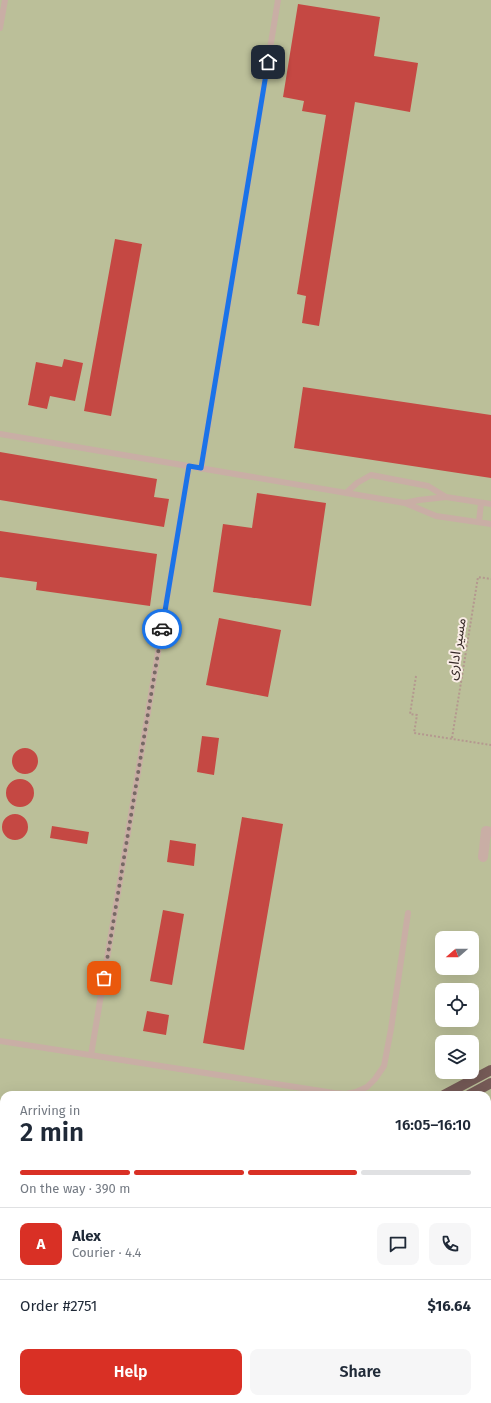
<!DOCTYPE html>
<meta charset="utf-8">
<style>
:root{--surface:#fff;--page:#f6f6f7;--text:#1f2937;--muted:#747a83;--line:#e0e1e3;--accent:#d93025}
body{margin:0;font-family:"Fira Sans","Noto Sans Arabic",sans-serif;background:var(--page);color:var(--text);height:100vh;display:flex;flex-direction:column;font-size:15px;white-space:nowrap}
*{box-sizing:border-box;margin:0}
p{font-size:13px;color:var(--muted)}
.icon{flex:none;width:22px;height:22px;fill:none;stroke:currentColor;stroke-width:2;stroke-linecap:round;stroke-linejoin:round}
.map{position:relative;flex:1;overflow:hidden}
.side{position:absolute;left:0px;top:1091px;width:491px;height:312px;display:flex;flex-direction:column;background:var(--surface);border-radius:12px 12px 0 0;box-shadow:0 4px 16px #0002}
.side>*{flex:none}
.needle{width:26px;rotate:250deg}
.tools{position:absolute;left:435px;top:931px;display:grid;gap:8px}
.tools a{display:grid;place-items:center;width:44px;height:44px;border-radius:8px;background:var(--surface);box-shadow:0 4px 16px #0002;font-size:20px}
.pin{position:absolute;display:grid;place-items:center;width:34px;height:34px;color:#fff;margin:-17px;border-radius:8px;box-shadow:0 2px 6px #0006}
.courier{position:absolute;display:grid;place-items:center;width:40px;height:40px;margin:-20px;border:3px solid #1a73e8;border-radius:50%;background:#fff;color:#222;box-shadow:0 1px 5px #0007}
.overview em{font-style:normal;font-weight:600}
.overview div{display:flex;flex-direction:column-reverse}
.overview{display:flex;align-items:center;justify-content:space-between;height:68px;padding:0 20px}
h1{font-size:26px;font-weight:600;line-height:30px}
.bar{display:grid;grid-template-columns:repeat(4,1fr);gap:6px 4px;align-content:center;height:48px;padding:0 20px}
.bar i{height:5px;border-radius:3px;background:var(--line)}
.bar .active{background:var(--accent)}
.bar p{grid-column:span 4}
.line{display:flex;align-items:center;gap:10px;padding:0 20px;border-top:1px solid var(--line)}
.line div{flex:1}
.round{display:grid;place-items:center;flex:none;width:42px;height:42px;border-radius:8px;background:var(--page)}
.action{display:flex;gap:8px;margin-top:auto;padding:8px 20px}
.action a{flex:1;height:46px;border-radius:8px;background:var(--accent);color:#fff;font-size:16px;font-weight:600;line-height:46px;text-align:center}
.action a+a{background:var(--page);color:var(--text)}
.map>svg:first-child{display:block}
.green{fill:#bbbf99;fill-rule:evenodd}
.building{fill:#c54843}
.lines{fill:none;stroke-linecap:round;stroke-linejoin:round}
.path{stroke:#b4988f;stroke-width:2;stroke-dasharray:2 2;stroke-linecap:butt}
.service{stroke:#c9aea5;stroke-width:6}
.minor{stroke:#c9aea5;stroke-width:10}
.primary{stroke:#765b57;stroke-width:10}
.done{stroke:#766965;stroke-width:4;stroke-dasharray:0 7.2}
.route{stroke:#1a73e8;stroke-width:5}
.labels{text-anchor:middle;stroke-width:4;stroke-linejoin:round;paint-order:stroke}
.street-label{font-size:14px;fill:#342826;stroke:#f9ece5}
</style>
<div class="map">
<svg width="491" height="1403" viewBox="0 0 491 1403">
<rect width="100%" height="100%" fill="#f1e1d9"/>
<path class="green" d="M0,0H491V1403H0ZM442,938H472V968H442ZM442,990H472V1020H442ZM442,1042H472V1072H442ZM4,1095H487V1399H4Z"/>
<path class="building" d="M298,4L380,17L374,56L418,63L410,112L355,102L319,326L302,323L306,296L297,294L326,115L302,111L304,101L283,97Z
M115,239L142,244L111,416L84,411Z
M64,359L83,363L75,401L50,396L47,409L28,405L36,362L62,367Z
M303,387L491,415V478L294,448Z
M0,452L157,479L154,497L169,499L164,527L0,500Z
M257,493L326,503L311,606L213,592L223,524L252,528Z
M0,531L157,554L150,606L36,590L37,582L0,577Z
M219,618L281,630L268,697L206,685Z
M202,736L219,738L214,775L197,772Z
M12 761a13 13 0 1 1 26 0a13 13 0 1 1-26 0Z
M6 793a14 14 0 1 1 28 0a14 14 0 1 1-28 0Z
M2 827a13 13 0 1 1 26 0a13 13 0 1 1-26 0Z
M242,817L283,824L244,1050L203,1043Z
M52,826L89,832L87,844L50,838Z
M170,840L196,844L194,866L167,862Z
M163,910L184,914L172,985L150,981Z
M147,1011L169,1015L166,1035L143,1031Z
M133,1399H150V1402L133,1403Z"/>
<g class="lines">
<path class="path" d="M416,676L410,714L417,715L414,733L491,745
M452,738L478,577L491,579"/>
<path class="service" d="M0,28L5,0
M0,434L405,503L436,516L491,524
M201,469L278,0
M346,493L357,483L371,475L428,486L446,497
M405,503L419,500L446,497L491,504
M479,522L481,503
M0,1041L334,1093L346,1094L356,1092L367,1087L375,1079L384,1066L391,1029L408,913
M91,1055L189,466
M0,1158L4,1159
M156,1403V1399"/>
<path class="minor" d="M483,857L486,831L491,832
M487,1164L491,1163
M411,1403L412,1399"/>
<path class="primary" d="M444,1095L491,1070
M469,1095L491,1083
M198,1403L199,1399
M209,1403L210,1399"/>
</g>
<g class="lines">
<path class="done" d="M104,978L162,629"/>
<path class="route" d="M162,629L189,466L201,468L268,62"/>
</g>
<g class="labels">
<g class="street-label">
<text transform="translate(456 649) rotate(-81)" y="5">مسیر اداری</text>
</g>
</g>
</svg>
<div class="tools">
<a><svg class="needle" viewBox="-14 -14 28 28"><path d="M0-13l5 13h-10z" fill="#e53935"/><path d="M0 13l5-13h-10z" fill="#747a83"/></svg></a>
<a><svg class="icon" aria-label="locate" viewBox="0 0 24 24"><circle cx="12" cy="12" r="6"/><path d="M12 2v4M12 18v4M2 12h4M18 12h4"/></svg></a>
<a><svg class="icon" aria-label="layers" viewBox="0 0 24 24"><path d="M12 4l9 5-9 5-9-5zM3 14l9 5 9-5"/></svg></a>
</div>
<div class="pin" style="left:104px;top:978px;background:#ea580c"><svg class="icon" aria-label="bag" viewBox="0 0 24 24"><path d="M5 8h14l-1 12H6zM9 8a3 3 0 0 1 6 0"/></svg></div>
<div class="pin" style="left:268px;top:62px;background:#1f2937"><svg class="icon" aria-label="home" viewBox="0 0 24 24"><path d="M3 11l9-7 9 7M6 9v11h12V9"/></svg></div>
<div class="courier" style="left:162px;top:629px"><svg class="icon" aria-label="car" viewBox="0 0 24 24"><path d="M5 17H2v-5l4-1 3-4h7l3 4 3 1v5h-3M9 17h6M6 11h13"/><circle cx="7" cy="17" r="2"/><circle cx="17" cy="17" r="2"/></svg></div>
<section class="side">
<div class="overview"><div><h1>2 min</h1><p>Arriving in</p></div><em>16:05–16:10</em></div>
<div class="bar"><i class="active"></i><i class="active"></i><i class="active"></i><i></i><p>On the way · 390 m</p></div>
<div class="line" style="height:72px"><b class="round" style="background:var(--accent);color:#fff">A</b><div><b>Alex</b><p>Courier · 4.4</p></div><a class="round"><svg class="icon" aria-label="chat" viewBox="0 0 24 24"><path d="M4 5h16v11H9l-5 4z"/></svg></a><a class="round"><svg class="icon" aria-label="phone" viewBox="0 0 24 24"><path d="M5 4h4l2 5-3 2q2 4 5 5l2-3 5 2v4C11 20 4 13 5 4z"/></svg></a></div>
<div class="line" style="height:52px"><div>Order #2751</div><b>$16.64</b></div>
<div class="action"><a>Help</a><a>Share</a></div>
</section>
</div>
